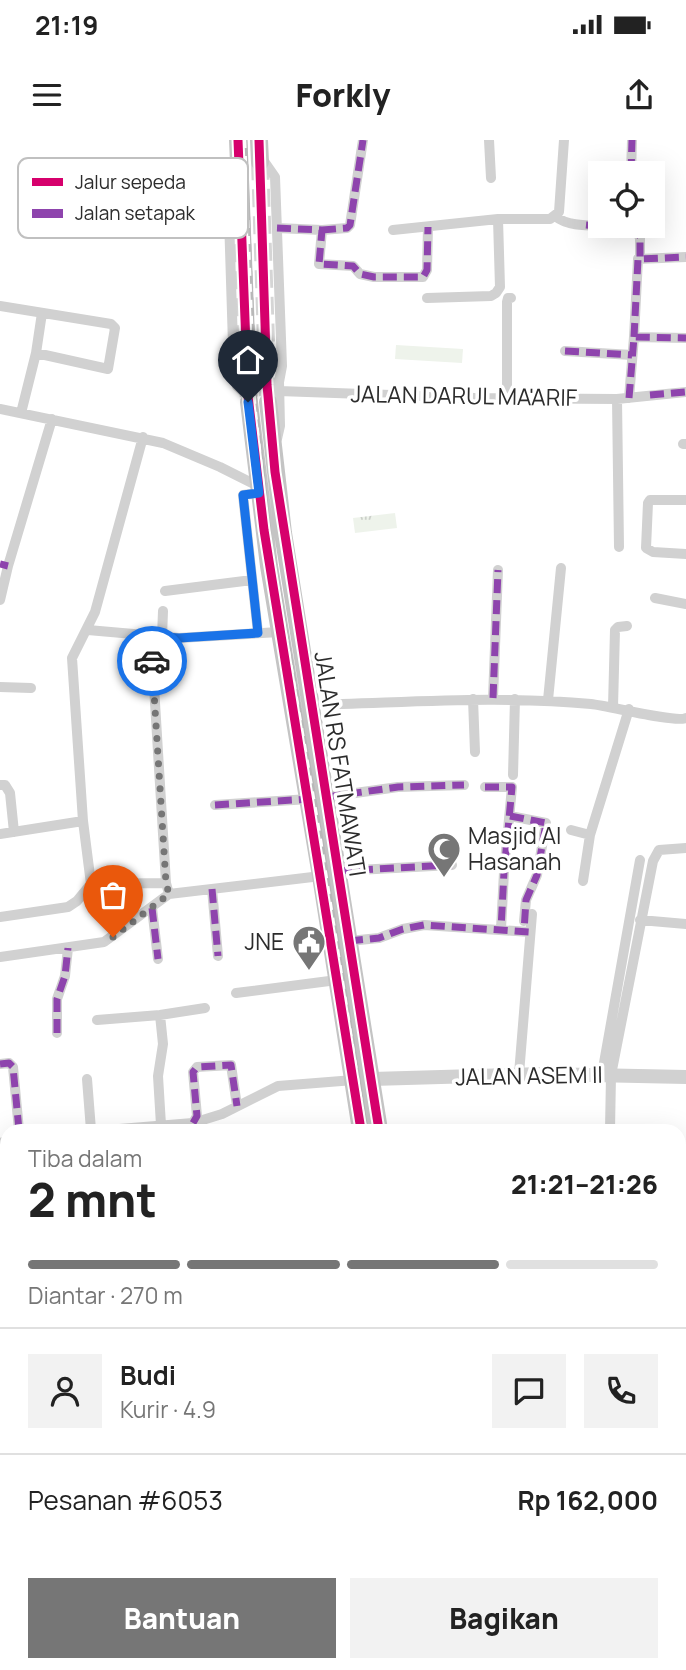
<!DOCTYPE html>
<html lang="id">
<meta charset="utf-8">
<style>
:root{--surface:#fff;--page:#f2f2f2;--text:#222;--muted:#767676;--line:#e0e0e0;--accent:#767676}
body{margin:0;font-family:Manrope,sans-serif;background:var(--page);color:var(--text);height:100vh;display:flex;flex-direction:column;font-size:26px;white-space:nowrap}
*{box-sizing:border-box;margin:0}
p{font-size:23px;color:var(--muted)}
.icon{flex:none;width:38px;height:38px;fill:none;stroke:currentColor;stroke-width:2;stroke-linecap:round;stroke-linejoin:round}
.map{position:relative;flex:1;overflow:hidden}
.panel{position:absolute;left:0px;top:984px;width:686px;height:548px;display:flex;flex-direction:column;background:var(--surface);border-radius:21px 21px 0 0;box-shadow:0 7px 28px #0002}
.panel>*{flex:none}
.controls{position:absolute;left:588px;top:21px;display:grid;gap:14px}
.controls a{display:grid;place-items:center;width:77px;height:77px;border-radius:0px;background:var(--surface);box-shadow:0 7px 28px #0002;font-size:35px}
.pin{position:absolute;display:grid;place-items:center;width:60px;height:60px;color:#fff;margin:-72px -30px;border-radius:50% 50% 50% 0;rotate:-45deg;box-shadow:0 0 7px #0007}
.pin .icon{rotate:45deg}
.courier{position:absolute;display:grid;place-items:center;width:70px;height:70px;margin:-35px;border:5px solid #1a73e8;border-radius:50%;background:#fff;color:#222;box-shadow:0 2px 9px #0007}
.summary em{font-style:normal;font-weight:800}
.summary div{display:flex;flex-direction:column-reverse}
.summary{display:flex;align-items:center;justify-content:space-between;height:119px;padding:0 28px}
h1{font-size:46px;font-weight:800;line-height:52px}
.bar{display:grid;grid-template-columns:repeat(4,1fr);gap:10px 7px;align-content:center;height:84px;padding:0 28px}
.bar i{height:9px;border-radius:5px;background:var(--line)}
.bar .current{background:var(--accent)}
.bar p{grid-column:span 4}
.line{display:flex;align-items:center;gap:18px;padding:0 28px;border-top:2px solid var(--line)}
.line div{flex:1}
.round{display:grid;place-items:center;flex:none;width:74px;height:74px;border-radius:0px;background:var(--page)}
.action{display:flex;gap:14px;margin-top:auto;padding:14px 28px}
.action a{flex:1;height:80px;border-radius:0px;background:var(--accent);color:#fff;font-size:28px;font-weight:800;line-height:80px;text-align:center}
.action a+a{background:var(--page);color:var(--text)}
.status{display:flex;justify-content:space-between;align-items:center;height:49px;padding:0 35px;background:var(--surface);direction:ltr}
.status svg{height:19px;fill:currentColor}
header{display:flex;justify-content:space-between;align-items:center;height:91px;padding:0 28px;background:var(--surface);font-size:32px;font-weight:800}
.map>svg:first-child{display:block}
.grass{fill:url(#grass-tufts)}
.garden{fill:#eef3eb}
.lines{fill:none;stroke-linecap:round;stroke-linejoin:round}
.primary-tunnel{stroke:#d5d5d5;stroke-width:18;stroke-dasharray:18 9;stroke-linecap:butt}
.minor{stroke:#d1d1d1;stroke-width:10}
.tertiary{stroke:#d1d1d1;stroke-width:14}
.primary{stroke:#c4c4c4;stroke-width:18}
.rail-casing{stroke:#b8b8b8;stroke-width:5}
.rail{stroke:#fff;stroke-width:2.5;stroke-dasharray:8;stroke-linecap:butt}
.quiet{stroke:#8e44ad;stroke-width:7;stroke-dasharray:14 7;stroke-linecap:butt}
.cycleway-casing{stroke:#fff;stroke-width:13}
.cycleway{stroke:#d6006c;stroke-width:9}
.done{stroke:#767676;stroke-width:7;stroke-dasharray:0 12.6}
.route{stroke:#1a73e8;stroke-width:9}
.labels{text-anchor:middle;stroke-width:7;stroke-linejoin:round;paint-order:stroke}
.street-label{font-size:23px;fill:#2c2c2c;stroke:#fff}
.poi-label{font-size:23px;fill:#2c2c2c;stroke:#fff;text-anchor:start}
.key{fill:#fff;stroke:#c0c0c0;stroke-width:2}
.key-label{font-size:19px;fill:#2c2c2c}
</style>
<div class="status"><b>21:19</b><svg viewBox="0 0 49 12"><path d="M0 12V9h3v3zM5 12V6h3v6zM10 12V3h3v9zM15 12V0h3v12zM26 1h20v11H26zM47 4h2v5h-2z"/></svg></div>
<header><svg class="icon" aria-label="menu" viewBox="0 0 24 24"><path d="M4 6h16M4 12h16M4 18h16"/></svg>Forkly<svg class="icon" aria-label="share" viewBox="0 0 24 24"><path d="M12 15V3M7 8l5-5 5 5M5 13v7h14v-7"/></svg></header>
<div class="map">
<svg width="686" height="1530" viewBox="0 0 686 1530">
<defs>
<pattern id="grass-tufts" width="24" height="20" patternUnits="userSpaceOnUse" patternTransform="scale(1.75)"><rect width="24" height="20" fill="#eef3eb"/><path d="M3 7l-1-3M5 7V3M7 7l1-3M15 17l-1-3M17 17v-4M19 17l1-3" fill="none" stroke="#ccd0ca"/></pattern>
</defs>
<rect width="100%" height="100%" fill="#fff"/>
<path class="grass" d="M395,373L397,388L355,393L353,378Z"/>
<path class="garden" d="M396,205L463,209L462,223L395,219Z"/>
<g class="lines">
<path class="primary-tunnel" d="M260,22L268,262
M239,23L249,262"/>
<path class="minor" d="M489,0L491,38
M259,14L275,37L282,226L279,242L280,286L277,299
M237,17L230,32L228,46L234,236L237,246L248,256
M631,33L632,0
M555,76C574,92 610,81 630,89C634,91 636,94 640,96V118
M277,88L322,90L319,124L353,126L360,134L374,137H423L427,130L428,87
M322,90L347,88L350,85L363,0
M393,90L498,79H550L559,72L564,0
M427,158L491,156L496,153L500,147L498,79
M0,166L111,184L115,188L108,229L36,213
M634,197L638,119L686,117
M565,211L632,215
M279,251L475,258L617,259L686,252
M507,258V162L508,158H511
M629,258L634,197L686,198
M617,259L619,407
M0,269L163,303L220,327L258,346
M21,273L36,213L42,173
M683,304H686
M686,360H650L648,363L646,408L653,412L686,414
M165,451L252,440
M655,458L686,464
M0,460L8,426L52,279
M88,490L179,498L279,492
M258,493L243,355L259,353
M151,497L166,743L169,754
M162,497L163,471
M0,547L31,548
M493,558L498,430
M473,559L475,612
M548,560L561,428
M311,565C405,563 498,555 591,564C610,566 675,583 686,578
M613,567L615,490L618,487L627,486
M513,635L515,559
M0,645H5L10,653L14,692
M485,647H512L504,732L501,789
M327,657L398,647L464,645
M215,665L309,659
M510,676L546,683L537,735L526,760L524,781
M571,690L590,695
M0,694L83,681
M338,731L452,725
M583,741L590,695L629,569
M91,744L83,681L72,518L95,472L143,297
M91,744L166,743
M212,749L218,816
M152,768L158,819
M0,777L68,767L77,761L91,744
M640,780L686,784
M349,801L379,798L403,789L424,785L530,792
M0,817L104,802L169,754L321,736
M236,853L337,840
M160,875L163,904L158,936L161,985
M97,880L160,875L205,868
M57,893V859L65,836L68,808
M0,924L9,923L13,927L19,990
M519,934L532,774
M602,934L640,720
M87,939L91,990
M107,990L193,983L222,974L278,946L354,940
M194,990L193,983L197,976L193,932L197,927L231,925L237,966
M610,990L611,935L653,721L659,710L686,708
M0,1003L7,1001
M679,1166L686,1148
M679,1193L686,1194
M0,1218L7,1217
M679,1248H686
M679,1337L686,1335
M679,1404L686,1403
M0,1407L7,1440
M679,1500L686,1501
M34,1524L36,1530
M142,1524L143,1530
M257,1524L258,1530
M620,1530V1524"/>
<path class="tertiary" d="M372,939L543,934L686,937"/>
<path class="primary" d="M238,0L239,23
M259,0L260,22
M249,262L269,426L321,736L361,990
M268,262L283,393L379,990
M428,1524V1530
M447,1524V1530"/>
<defs>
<path id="rail" d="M245,0L255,264L269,394L320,694L366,990
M434,1524V1530"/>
</defs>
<use href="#rail" class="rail-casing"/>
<use href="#rail" class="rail"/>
<path class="quiet" d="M631,33L632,0
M586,85L630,89L640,96V118
M277,88L322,90L319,124L353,126L360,134L374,137H423L427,130L428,87
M322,90L347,88L350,85L363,0
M634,197L638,119L686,117
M565,211L632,215
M650,255L686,252
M629,258L634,197L686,198
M0,424L8,426
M493,558L498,430
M485,647H512L504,732L501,789
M327,657L398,647L464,645
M215,665L309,659
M510,676L546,683L537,735L526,760L524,791
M338,731L452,725
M212,749L218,816
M152,768L158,819
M349,801L379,798L403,789L424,785L530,792
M57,893V859L65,836L68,808
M0,924L9,923L13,927L19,990
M193,983L197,976L193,932L197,927L231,925L237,966"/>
<defs>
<path id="cycleway" d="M238,0L248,256L264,390L361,990
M259,0L267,245L275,332L379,990"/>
</defs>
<use href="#cycleway" class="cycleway-casing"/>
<use href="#cycleway" class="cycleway"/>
</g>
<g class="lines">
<path class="done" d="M113,797L169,754L166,743L152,521"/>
<path class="route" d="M152,521L151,496L179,498L258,493L243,355L259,353L248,262"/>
</g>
<defs>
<symbol id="mosque-pin" viewBox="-11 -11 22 30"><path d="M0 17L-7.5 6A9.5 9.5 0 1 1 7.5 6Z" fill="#767676" stroke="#fff"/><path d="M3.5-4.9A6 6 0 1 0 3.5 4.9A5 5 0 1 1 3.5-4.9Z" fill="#fff"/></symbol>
<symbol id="civic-pin" viewBox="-11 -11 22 30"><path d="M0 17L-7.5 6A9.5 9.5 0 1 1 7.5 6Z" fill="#767676" stroke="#fff"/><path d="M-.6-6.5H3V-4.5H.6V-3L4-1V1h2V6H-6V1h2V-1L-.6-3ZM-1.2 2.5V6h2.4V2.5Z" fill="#fff"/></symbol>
</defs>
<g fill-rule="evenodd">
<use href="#mosque-pin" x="425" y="690" width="38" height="52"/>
<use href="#civic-pin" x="290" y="783" width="38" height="52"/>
</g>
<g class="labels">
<g class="street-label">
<text transform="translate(464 256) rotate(1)" y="8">JALAN DARUL MA'ARIF</text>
<text transform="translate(340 624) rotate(81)" y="8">JALAN RS FATMAWATI</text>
<text transform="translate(529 936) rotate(-1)" y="8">JALAN ASEM II</text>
</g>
<g class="poi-label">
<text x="468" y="704">Masjid Al<tspan x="468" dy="26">Hasanah</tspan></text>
<text x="284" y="810" text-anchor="end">JNE</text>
</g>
</g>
<rect x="18" y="18" width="230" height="80" rx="10" class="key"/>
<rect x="32" y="38" width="31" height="8" fill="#d6006c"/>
<rect x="32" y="69" width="31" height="9" fill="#8e44ad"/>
<g class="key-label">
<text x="75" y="49">Jalur sepeda</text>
<text x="75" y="80">Jalan setapak</text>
</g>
</svg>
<div class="controls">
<a><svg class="icon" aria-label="locate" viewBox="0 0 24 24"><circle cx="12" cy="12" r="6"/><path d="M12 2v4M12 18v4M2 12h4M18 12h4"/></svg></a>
</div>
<div class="pin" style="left:113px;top:797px;background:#ea580c"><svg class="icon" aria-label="bag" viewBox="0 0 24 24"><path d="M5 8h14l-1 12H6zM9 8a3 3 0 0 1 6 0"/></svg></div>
<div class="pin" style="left:248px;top:262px;background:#1f2937"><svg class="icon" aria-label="home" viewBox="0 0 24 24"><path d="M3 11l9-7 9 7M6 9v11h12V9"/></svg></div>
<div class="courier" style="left:152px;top:521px"><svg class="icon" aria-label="car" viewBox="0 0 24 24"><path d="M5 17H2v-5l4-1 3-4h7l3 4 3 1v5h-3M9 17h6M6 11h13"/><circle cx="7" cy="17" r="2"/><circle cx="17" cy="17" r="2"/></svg></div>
<section class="panel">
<div class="summary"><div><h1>2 mnt</h1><p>Tiba dalam</p></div><em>21:21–21:26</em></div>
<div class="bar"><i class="current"></i><i class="current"></i><i class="current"></i><i></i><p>Diantar · 270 m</p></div>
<div class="line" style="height:126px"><a class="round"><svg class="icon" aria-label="person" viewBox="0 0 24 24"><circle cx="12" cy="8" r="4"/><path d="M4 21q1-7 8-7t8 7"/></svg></a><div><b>Budi</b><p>Kurir · 4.9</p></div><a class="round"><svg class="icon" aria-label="chat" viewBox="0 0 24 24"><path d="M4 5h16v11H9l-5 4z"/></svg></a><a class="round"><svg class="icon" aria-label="phone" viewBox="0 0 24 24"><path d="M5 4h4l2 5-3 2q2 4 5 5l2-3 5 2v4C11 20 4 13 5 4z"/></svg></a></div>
<div class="line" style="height:91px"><div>Pesanan #6053</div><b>Rp 162,000</b></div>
<div class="action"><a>Bantuan</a><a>Bagikan</a></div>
</section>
</div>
